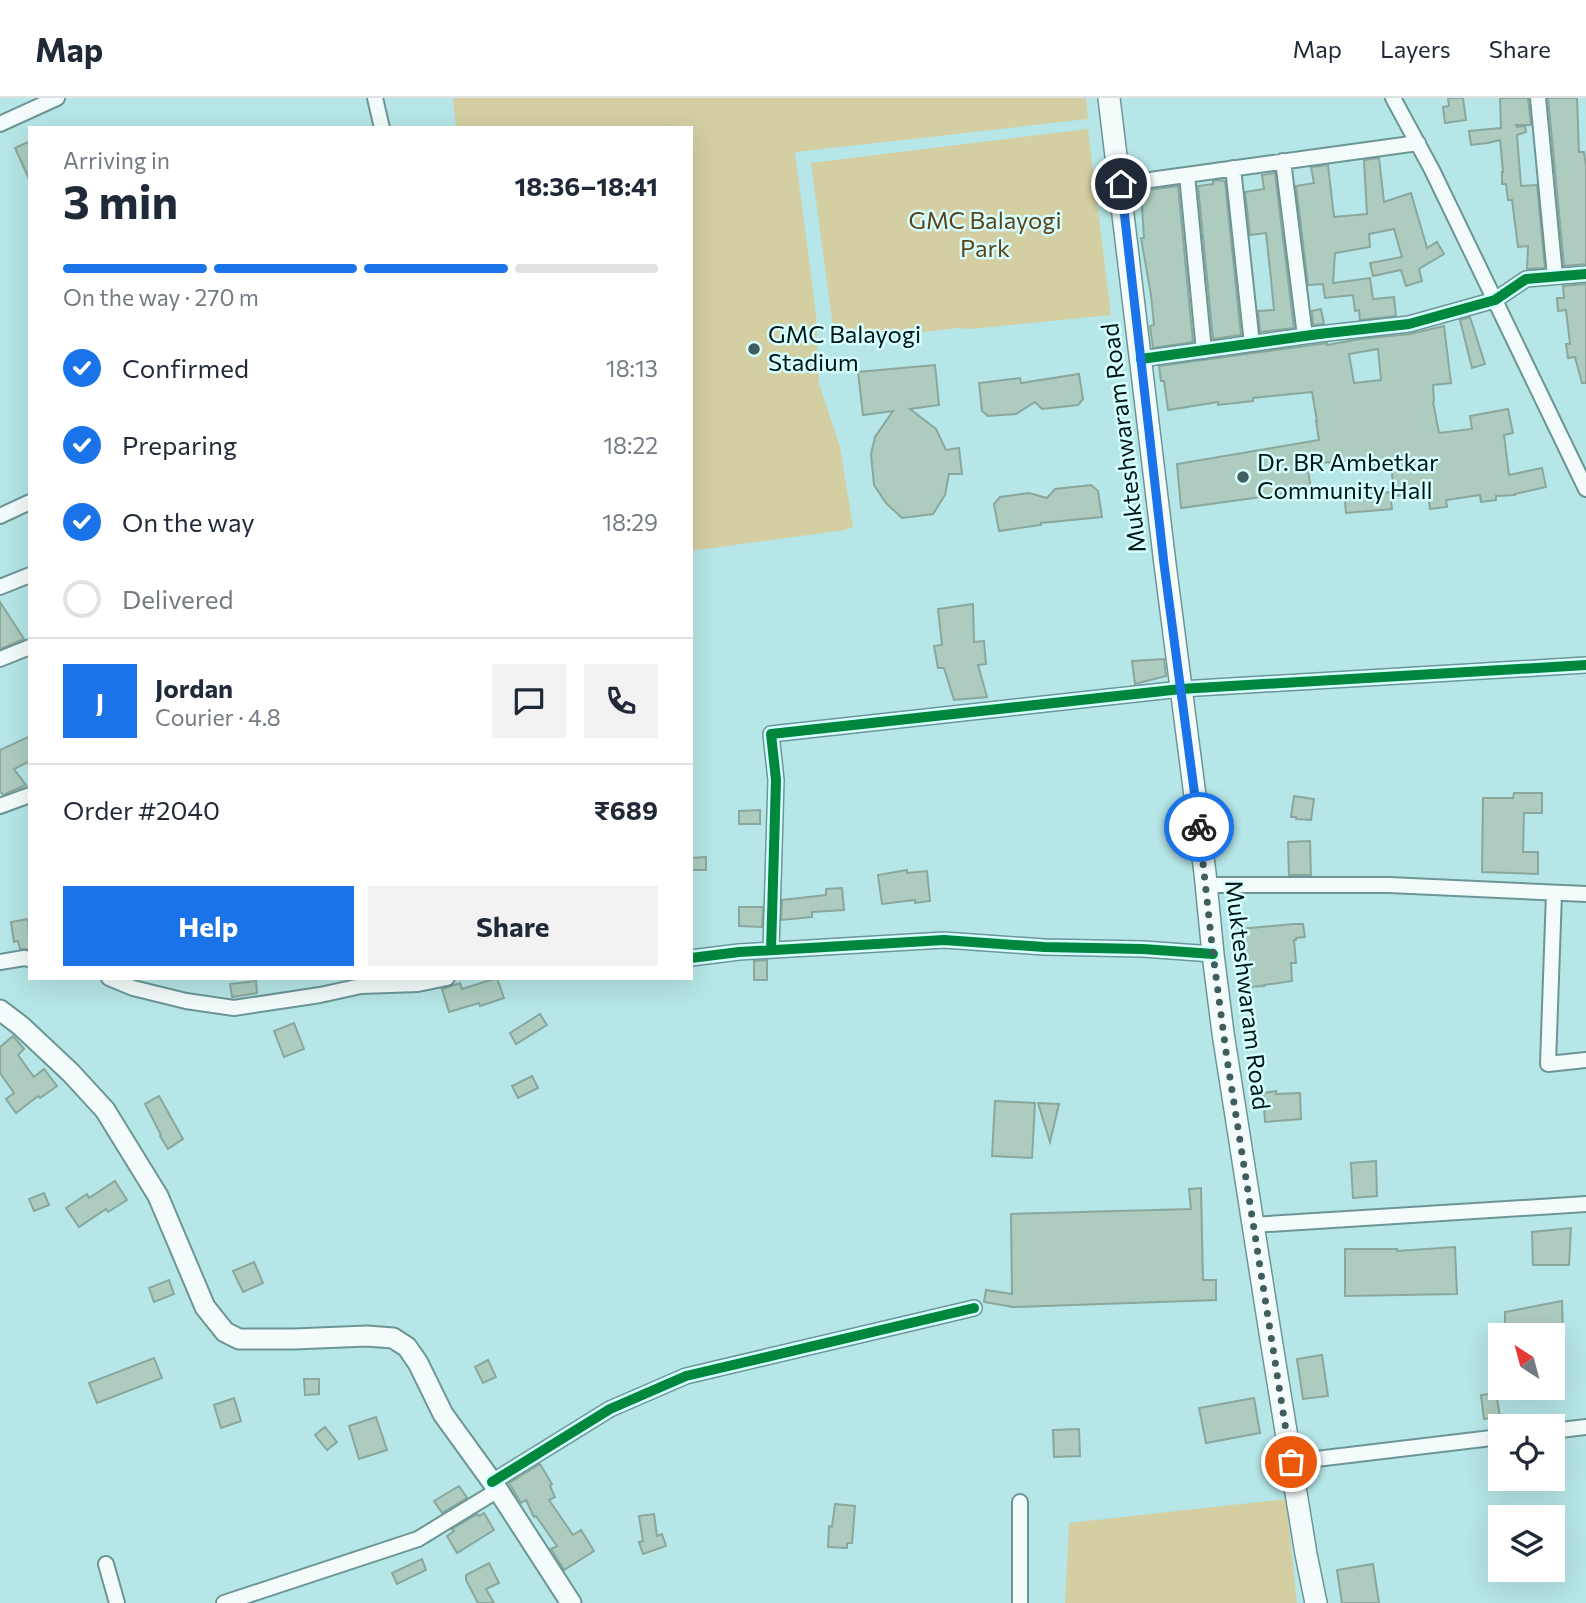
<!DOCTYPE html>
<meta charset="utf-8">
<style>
:root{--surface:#fff;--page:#f2f2f3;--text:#1f2937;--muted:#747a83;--line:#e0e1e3;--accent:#1a73e8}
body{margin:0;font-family:Commissioner,sans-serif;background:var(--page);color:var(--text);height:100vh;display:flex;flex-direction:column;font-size:26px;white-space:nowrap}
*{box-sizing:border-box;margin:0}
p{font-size:23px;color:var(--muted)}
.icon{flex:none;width:38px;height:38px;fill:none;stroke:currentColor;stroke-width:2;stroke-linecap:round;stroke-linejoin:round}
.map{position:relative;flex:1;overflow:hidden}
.panel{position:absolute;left:28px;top:28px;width:665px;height:854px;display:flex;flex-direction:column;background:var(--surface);border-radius:0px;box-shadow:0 7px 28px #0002}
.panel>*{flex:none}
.needle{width:46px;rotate:324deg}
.tools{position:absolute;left:1488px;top:1225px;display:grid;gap:14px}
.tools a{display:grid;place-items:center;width:77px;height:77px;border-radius:0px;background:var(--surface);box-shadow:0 7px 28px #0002;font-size:35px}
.pin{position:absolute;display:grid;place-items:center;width:60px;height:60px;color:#fff;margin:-30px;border:4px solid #fff;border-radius:50%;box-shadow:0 2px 7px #0007}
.courier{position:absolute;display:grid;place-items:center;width:70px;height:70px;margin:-35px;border:5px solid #1a73e8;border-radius:50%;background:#fff;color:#222;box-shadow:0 2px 9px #0007}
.summary em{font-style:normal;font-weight:700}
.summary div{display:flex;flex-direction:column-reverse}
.summary{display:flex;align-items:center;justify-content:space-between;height:119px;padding:0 35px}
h1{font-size:46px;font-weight:700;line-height:52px}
.bar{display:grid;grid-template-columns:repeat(4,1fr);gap:10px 7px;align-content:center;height:84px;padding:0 35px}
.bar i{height:9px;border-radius:5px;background:var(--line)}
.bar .current{background:var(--accent)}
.bar p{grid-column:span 4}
.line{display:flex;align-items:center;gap:18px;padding:0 35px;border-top:2px solid var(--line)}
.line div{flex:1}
.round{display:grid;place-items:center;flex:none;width:74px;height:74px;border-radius:0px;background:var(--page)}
ol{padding:0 35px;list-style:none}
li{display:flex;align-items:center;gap:21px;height:77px}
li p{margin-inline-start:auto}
li .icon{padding:7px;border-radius:50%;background:var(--accent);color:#fff;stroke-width:4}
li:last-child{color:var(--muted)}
li i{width:38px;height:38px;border:4px solid var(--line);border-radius:50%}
.action{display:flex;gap:14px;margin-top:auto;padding:14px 35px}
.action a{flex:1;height:80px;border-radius:0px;background:var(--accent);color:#fff;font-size:28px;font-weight:700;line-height:80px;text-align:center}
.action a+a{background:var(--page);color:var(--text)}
header{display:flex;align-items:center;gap:42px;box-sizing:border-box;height:98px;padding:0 35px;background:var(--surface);border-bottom:2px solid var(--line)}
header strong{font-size:33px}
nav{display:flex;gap:38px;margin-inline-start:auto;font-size:24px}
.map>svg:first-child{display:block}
.green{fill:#d4cea3}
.building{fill:#adccbf;stroke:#89a79c;stroke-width:2;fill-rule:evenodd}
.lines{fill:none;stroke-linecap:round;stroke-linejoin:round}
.street-casing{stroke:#6c9696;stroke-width:18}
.secondary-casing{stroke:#6c9696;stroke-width:23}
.primary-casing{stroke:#6c9696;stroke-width:24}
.street{stroke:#f4fbfb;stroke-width:14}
.secondary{stroke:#f4fbfb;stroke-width:19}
.primary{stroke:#f4fbfb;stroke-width:21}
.cycleway-casing{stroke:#d6ffff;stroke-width:15}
.cycleway{stroke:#00873e;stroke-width:10}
.done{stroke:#405e5f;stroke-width:7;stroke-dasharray:0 12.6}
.route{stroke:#1a73e8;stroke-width:9}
.poi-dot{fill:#405e5f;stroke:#d6ffff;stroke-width:2.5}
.labels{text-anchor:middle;stroke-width:5;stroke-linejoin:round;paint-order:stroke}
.park-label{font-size:24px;fill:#5d4318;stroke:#d6ffff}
.poi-label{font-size:24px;fill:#001516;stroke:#d6ffff;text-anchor:start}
.street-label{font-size:24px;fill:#001516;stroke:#d6ffff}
</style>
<header>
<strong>Map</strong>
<nav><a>Map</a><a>Layers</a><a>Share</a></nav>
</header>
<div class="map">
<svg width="1586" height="1505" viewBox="0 0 1586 1505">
<rect width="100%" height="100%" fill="#b6e6e7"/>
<path class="green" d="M453,0H1086L1088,21L795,54L816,215L819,286L840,349L853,429L845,432L691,453V30H456Z
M1088,31L1111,217L971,231L958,230L835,244L811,65Z
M1286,1401L1297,1505H1065L1069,1425Z"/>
<path class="building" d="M1448,0H1463L1466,22L1445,25L1443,9L1449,8Z
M1500,0H1528L1531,27H1516L1517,29L1525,28L1526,34L1517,37L1521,88L1537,87L1545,170L1527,171L1528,148L1518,149L1512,102H1508L1506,86H1502V74H1503L1500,42L1488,45L1471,47L1469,33L1501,30Z
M1548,0H1577L1579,54H1584L1586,68V166L1564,168Z
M30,43V83L15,50Z
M1379,60L1384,104L1411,95L1427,150L1437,144L1444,156L1419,171L1422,183L1406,188L1401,172L1373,178L1370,165L1402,159L1394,131L1369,136L1370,149L1335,155L1333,185L1370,180L1373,201L1394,199L1396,218L1360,222L1359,212L1355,213L1353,197L1325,200L1323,186L1308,187L1296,88L1314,85L1311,69L1328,67L1334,119L1367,116L1364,62Z
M1275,75L1294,230L1260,234L1258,213L1274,212L1271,181L1266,135L1250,137L1245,94L1264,91L1262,77Z
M1217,82L1225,83L1241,237L1213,241L1198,88L1213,86V83Z
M1178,88L1193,244L1153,250L1150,228L1154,227L1151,197L1141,140H1144L1141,93Z
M1586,186V285H1582L1575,259L1568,260L1566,246H1570L1566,212L1558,213L1557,200H1564L1563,188Z
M1321,211L1324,226L1313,227L1312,213Z
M1470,219L1485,266L1472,270L1460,222Z
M1444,228L1451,285L1433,287L1434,303L1433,304L1439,335L1472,331L1470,318L1508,311L1513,335L1504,337L1509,377L1542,370L1546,389L1515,396V397L1496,398V402L1481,404L1480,397L1446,402L1447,409L1430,411L1428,395L1395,398L1391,369L1375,371L1374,360L1338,364L1307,365L1311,392L1181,410L1177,366L1319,342L1316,323H1317L1312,294L1253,300V303L1218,307V304L1168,312L1164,283H1161L1159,268L1320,246L1327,245V247L1360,241L1410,236ZM1378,251L1381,282L1354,285L1349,256Z
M935,267L939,307L910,311L936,331L946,352L959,350L962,376H949L945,397L933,416L902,420L886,405L874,387L871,356L875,339L893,313L863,317L858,274Z
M1079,276L1083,301L1078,307L1042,311L1035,304L1016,316L988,318L982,313L979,285L1020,280L1021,285Z
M1091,387L1098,393L1102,419L1041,425V427L999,433L994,406L1000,399L1029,395L1047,400L1055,391Z
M1363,392V397L1390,394L1392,411L1346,415L1344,394Z
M0,504L24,541L0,551Z
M973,506L974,544L984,543L986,566L978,567L987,599L954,602L944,570H938L934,548L942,547L938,511Z
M1164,561L1166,578L1135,586L1132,563Z
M30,638V663L14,671L26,687L3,697L0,693V652Z
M1514,695H1542V715H1524L1523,754H1538V776L1482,774L1483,700H1513Z
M1294,698L1314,701L1311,722L1296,721V719H1291Z
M760,712V726H739V713Z
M1310,743L1311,777H1289L1288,744Z
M706,759V772H691V760Z
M907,772V775L927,773L930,803L915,805V802L882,806L878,777Z
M842,790L844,812L812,814V819L781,822L782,802L826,797V791Z
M739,809H763L762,829L739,828Z
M28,821L30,851H20L18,843L14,844L11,824Z
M1294,826H1303L1305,839L1296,840V842H1294L1296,865H1291L1292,883L1264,887V888L1248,889L1247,870H1244L1239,831Z
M767,862V882H754V863Z
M497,880L504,900L480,908L479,905L449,914L442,891L460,885L462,891Z
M256,883L257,895L232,899L230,886Z
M540,916L547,927L516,946L510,935Z
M294,925L304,951L284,959L274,933Z
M13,938L24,951L18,957L34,979L44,971L57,988L40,1000L38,998L16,1015L6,1001L14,995L0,975V949Z
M532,978L538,990L518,1000L512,988Z
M1276,993V996L1300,995L1301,1021L1265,1024L1263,995Z
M159,998L183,1041L168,1051L160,1038L161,1037L145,1006Z
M995,1003L1035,1005L1032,1060L992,1058Z
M1038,1005L1059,1006L1050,1044Z
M1376,1063L1377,1098L1353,1100L1351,1065Z
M115,1083L127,1102L108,1114L106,1111L79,1129L66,1110L87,1096L89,1100Z
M1201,1090L1203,1182H1216V1202L1013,1209L984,1204L986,1192L1012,1196L1011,1116L1191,1111L1189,1091Z
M44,1095L49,1107L34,1113L29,1101Z
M1571,1130L1569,1167H1533L1532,1134Z
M1455,1149L1457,1196L1345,1198V1151H1397V1153Z
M254,1164L263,1185L243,1194L233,1173Z
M169,1182L174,1196L154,1204L149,1190Z
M1562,1203L1563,1237H1505V1214Z
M1322,1257L1328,1298L1303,1301L1297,1261Z
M154,1260L162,1280L97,1305L89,1285Z
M488,1262L496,1279L483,1285L475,1269Z
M304,1281H319V1296L305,1297Z
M1496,1295L1500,1318L1484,1321L1481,1297Z
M234,1300L241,1323L221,1330L214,1307Z
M1254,1300L1260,1335L1206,1345L1199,1310Z
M376,1319L387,1352L359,1361L349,1328Z
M325,1329L337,1344L327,1352L315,1337Z
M1079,1331L1080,1358L1054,1359L1053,1332Z
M540,1366L552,1386L550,1388L555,1399L549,1402L573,1437L581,1432L594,1453L564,1472L551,1451L557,1448L536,1418L534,1419L526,1402L521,1405L509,1385Z
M459,1388L467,1400L442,1415L434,1403Z
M835,1406L855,1408L852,1445H847V1450L828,1449L829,1428L832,1429Z
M484,1415L494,1432L457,1455L447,1438L454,1433L452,1431L477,1416L479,1418Z
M654,1416L657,1438L662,1436L666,1448L643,1456L639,1444L643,1443L639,1418Z
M422,1461L426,1472L397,1486L392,1475Z
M489,1465L499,1485L486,1491L494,1505H478L466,1482V1477Z
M1373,1466L1379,1505H1342L1337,1472Z"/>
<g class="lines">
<defs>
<path id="street" d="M375,0L382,30
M1393,0L1432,72L1586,391
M1538,0L1555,178
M0,26L57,0
M1283,63L1305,238
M1233,70L1252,246
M1187,77L1204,253
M1121,86L1418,45
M1141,261L1319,236L1409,226L1495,202L1526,181L1586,176
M0,418L30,404
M0,489L30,477
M0,561L30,549
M0,708L30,697
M1206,787H1389L1586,796
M1554,795L1548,966L1586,962
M771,852L776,682L771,636L1181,591L1586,567
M691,860L739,854L944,842L1044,849L1143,851L1213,856
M0,864L24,860L30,861
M109,880L133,890L186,903L234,910L320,897L361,888L418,886L447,880
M1252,1127L1586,1106
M1552,1333L1586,1329
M1291,1364L1500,1339
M492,1384L610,1311L686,1278L974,1210
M1020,1404V1505
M106,1466L117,1505
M224,1505L418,1441L498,1392"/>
<path id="secondary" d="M0,912L21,928L71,975L105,1012L158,1098L205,1209L225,1234L239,1241H294L367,1238L393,1240L407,1249L418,1265L443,1316L498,1392L571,1505"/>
<path id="primary" d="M1109,0L1165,466L1205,775L1213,856L1223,935L1271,1241L1306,1456L1316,1505"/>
</defs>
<use href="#street" class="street-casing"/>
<use href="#secondary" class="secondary-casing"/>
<use href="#primary" class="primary-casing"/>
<use href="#street" class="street"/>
<use href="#secondary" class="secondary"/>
<use href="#primary" class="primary"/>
<defs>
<path id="cycleway" d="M1141,261L1319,236L1409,226L1495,202L1526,181L1586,176
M771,852L776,682L771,636L1181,591L1586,567
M691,860L739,854L944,842L1044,849L1143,851L1213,856
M492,1384L610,1311L686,1278L974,1210"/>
</defs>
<use href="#cycleway" class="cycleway-casing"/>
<use href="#cycleway" class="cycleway"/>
</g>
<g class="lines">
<path class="done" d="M1199,729L1213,856L1227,961L1291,1364"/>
<path class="route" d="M1121,86L1164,466L1199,729"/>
</g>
<g class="poi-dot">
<circle cx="754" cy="251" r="7"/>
<circle cx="1243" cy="379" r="7"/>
</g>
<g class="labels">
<g class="park-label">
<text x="985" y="131">GMC Balayogi<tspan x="985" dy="28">Park</tspan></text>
</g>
<g class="poi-label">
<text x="768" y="245">GMC Balayogi<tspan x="768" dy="28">Stadium</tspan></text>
<text x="1257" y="373">Dr. BR Ambetkar<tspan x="1257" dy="28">Community Hall</tspan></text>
</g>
<g class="street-label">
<text transform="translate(1124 340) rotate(-97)" y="8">Mukteshwaram Road</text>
<text transform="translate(1247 897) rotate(83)" y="8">Mukteshwaram Road</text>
</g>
</g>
</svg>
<div class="tools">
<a><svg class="needle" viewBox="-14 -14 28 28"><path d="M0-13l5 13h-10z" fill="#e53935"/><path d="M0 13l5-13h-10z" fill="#747a83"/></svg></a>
<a><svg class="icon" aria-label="locate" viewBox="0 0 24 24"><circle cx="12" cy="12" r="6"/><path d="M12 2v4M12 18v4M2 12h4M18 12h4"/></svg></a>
<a><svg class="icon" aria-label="layers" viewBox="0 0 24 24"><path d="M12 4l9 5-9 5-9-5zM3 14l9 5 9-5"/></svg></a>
</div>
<div class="pin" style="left:1291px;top:1364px;background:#ea580c"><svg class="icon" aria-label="bag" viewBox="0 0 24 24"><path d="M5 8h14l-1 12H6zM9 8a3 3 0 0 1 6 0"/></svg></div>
<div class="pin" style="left:1121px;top:86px;background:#1f2937"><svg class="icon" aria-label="home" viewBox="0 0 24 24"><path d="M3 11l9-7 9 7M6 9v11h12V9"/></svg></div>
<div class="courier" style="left:1199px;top:729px"><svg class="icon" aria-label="bike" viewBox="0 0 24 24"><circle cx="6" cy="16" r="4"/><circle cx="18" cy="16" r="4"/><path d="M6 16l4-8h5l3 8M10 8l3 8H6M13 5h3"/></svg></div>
<section class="panel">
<div class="summary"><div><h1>3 min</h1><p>Arriving in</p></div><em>18:36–18:41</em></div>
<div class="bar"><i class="current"></i><i class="current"></i><i class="current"></i><i></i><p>On the way · 270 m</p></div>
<ol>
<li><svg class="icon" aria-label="check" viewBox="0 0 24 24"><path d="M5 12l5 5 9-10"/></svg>Confirmed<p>18:13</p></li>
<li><svg class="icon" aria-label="check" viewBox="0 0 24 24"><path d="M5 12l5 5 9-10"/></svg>Preparing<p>18:22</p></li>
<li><svg class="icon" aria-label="check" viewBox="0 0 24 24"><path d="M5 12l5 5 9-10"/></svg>On the way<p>18:29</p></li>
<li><i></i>Delivered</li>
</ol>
<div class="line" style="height:126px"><b class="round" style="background:var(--accent);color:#fff">J</b><div><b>Jordan</b><p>Courier · 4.8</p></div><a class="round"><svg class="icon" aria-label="chat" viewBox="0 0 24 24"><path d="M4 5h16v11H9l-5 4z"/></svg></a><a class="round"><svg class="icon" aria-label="phone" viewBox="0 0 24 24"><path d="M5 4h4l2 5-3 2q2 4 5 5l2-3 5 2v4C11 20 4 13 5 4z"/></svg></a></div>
<div class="line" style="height:91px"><div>Order #2040</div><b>₹689</b></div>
<div class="action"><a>Help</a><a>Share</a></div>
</section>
</div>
